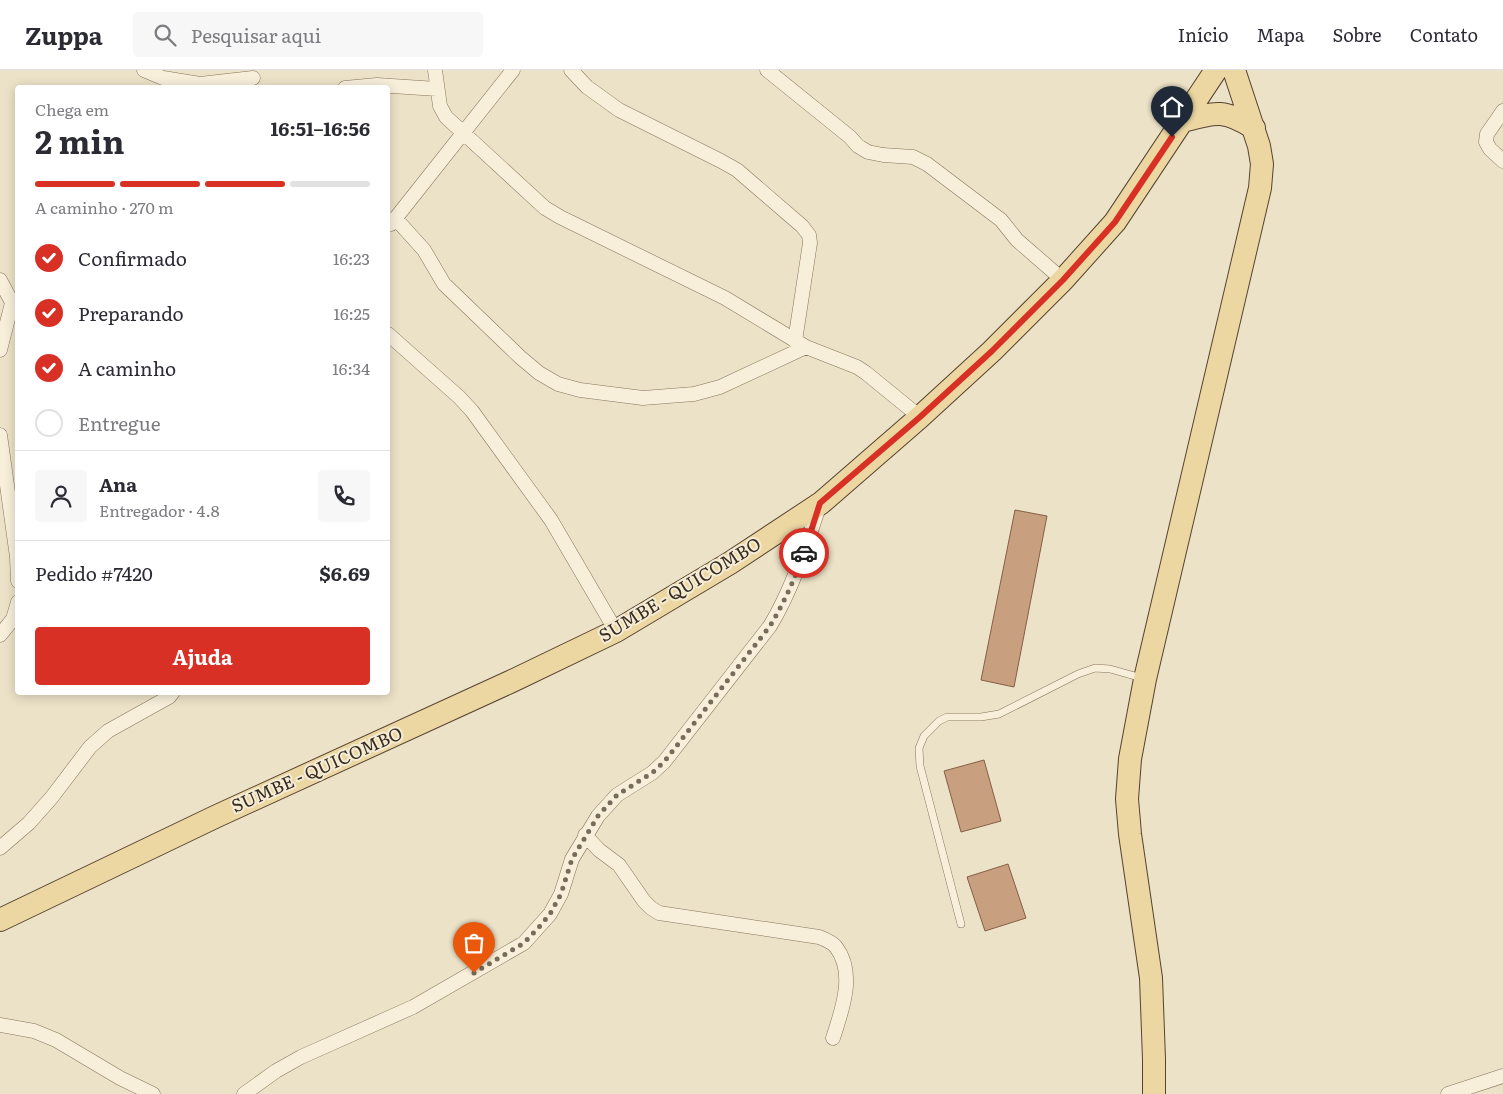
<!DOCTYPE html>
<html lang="pt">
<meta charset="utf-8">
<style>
:root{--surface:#fff;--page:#f7f7f7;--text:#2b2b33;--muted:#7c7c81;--line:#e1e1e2;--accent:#d93025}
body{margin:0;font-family:Literata,serif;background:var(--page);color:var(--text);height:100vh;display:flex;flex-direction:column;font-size:19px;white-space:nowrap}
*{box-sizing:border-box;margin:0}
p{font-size:16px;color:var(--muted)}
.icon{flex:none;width:28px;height:28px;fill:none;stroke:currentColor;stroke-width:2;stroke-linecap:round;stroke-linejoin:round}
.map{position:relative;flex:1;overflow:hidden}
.details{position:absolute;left:15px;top:15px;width:375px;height:610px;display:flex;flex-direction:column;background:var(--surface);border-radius:5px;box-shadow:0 2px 12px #0003}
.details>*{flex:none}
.pin{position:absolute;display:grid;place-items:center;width:42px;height:42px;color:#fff;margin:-51px -21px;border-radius:50% 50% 50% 0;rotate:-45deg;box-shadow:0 0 5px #0007}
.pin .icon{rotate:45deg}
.courier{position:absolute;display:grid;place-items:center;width:50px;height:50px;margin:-25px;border:4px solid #d93025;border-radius:50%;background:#fff;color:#222;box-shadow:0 1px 6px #0007}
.overview em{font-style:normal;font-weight:700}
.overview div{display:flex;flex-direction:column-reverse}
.overview{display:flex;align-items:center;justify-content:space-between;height:85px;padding:0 20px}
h1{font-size:32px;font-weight:700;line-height:38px}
.bar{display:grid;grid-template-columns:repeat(4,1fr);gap:8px 5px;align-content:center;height:60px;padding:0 20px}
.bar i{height:6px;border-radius:4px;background:var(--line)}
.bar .on{background:var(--accent)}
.bar p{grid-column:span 4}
.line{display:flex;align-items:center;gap:12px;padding:0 20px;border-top:1px solid var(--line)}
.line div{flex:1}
.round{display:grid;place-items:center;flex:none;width:52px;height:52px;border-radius:5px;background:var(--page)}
ol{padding:0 20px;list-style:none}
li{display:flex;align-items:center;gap:15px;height:55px}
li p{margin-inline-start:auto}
li .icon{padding:5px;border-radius:50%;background:var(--accent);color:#fff;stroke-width:4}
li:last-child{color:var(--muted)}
li i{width:28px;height:28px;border:2px solid var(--line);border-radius:50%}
.primary-button{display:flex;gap:10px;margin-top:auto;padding:10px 20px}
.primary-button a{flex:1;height:58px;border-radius:5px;background:var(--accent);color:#fff;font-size:20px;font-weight:700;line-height:58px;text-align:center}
header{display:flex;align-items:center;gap:30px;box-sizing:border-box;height:70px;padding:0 25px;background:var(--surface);border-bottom:1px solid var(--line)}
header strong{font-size:24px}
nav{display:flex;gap:28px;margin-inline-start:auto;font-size:18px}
.search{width:350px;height:45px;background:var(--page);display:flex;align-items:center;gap:12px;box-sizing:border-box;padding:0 18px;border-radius:5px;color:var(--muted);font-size:19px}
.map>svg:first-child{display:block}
.building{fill:#c89f7f;stroke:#855f45}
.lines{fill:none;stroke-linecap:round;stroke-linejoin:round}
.service-casing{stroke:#87745d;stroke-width:8}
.minor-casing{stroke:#87745d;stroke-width:15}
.primary-casing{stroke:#554331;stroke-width:24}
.service{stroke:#f7efda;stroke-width:7}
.minor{stroke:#f7efda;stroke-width:14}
.primary{stroke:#ecd7a2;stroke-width:22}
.done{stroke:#776c5a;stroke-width:5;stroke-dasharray:0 9}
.route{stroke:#d93025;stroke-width:6}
.labels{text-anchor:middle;stroke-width:4;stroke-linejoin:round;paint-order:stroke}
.street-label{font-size:18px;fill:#382c20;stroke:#f4ecd6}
</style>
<header>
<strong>Zuppa</strong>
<div class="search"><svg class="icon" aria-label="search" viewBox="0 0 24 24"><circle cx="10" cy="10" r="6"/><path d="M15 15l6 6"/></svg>Pesquisar aqui</div>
<nav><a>Início</a><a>Mapa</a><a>Sobre</a><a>Contato</a></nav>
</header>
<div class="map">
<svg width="1503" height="1024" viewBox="0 0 1503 1024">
<rect width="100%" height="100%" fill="#ece2c7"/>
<path class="building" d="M1015,440L1047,446L1014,617L981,610Z
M984,690L1001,751L961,762L944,701Z
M1008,794L1026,848L985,861L967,807Z"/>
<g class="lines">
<defs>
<path id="service" d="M961,854L920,696L919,678L924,666L939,651L947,647H981L999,644L1078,604L1095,598L1110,599L1142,608"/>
<path id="minor" d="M144,0L163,8L200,14L253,8
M435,0L440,36L446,47L545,138L560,147L725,228L806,277L857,297L866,303L920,347
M571,0L587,17L619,40L721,91L737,100L802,156L809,165L810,173L795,271
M767,0L850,67L858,76L868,82L883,85L913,87L927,94L1001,150L1017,170L1063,210
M345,18L377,15L437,19
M1503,41L1487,64L1486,72L1490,79L1503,91
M388,150L396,149L424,180L444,214L520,287L539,303L558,314L580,320L643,328L694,324L720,317L806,277
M391,154L513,0
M0,210L16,240
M388,264L459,327L472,341L551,450L616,561
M0,280L12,233
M0,365L17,487L18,511
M0,565L13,549L18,532
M585,765L599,780L619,795L644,831L651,838L659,843L819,867C824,869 832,872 836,877C856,903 842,940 833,968
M0,778L29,753L52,727L90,677L108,661L169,627L173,622
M0,955L34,961L56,970L120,1008L153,1024
M244,1024L276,1001L301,987L413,937L524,873L550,844L561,824L572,789L598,746L617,725L652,703L664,692L770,556C793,518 806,475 820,434
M1448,1024L1503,1006"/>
<path id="primary" d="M1183,51C1216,42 1224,39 1254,58
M0,850L217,746L510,612L616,561L730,493L821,433L920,347L992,281L1063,210L1115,152L1216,0
M1154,1024V989L1151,908L1130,764L1127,729L1130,689L1145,609L1260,118L1262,94L1259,76L1234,0"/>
</defs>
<use href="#service" class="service-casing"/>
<use href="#minor" class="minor-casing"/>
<use href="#primary" class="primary-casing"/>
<use href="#service" class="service"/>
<use href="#minor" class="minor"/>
<use href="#primary" class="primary"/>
</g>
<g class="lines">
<path class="done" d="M474,903L524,873L540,856L550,844L561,824L572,789L598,746L617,725L652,703L664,692L770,556C784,533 795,508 804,483"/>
<path class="route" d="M804,483L820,433L920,347L992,281L1063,210L1115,152L1172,67"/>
</g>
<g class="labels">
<g class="street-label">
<text transform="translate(680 520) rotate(-31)" y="6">SUMBE - QUICOMBO</text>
<text transform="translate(317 700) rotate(-24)" y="6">SUMBE - QUICOMBO</text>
</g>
</g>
</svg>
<div class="pin" style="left:474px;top:903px;background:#ea580c"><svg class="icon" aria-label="bag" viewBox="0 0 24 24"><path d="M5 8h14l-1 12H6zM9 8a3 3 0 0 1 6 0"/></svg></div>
<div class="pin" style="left:1172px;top:67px;background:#1f2937"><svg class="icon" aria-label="home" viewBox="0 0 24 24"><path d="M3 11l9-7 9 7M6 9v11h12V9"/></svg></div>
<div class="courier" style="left:804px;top:483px"><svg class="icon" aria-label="car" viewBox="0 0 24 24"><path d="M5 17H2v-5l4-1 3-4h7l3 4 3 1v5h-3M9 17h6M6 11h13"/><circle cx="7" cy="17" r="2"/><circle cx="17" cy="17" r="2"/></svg></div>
<section class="details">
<div class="overview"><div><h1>2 min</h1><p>Chega em</p></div><em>16:51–16:56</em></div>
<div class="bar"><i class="on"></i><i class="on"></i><i class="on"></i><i></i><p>A caminho · 270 m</p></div>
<ol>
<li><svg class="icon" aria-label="check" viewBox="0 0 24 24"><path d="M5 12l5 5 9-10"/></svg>Confirmado<p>16:23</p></li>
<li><svg class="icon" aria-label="check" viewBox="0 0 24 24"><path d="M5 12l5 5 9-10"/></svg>Preparando<p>16:25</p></li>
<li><svg class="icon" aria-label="check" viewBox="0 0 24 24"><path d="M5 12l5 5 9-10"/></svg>A caminho<p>16:34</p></li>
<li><i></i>Entregue</li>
</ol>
<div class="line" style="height:90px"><a class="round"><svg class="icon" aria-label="person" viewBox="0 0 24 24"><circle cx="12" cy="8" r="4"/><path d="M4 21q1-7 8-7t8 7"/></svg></a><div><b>Ana</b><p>Entregador · 4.8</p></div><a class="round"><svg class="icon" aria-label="phone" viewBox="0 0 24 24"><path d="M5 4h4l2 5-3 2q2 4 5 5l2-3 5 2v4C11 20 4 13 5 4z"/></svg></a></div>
<div class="line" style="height:65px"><div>Pedido #7420</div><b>$6.69</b></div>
<div class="primary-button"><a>Ajuda</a></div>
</section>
</div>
